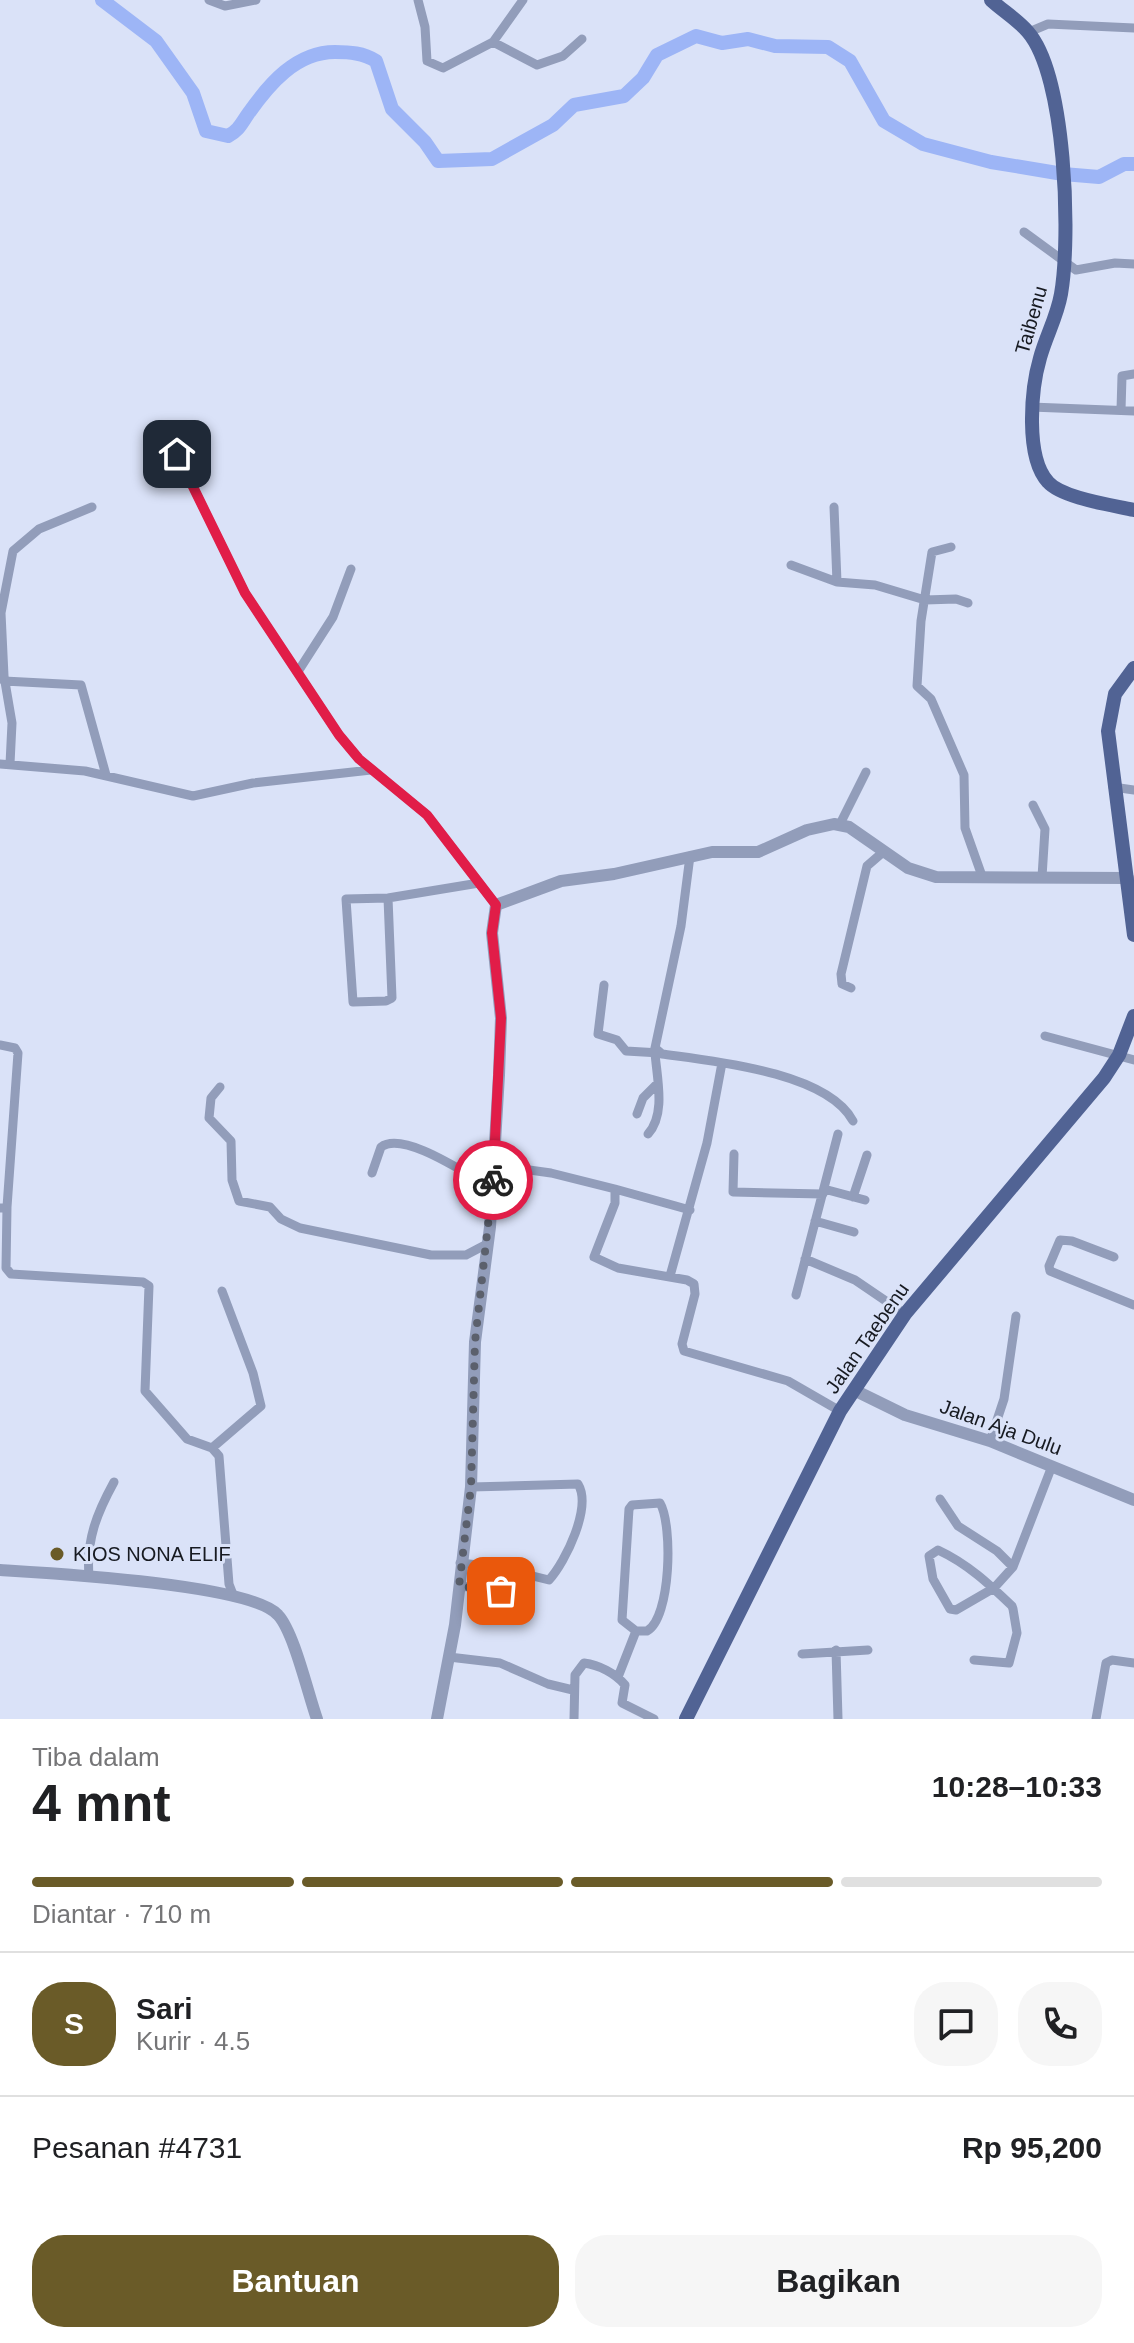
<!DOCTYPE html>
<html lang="id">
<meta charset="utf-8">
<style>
:root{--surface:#fff;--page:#f6f6f6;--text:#202124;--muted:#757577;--line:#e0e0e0;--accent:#6a5b28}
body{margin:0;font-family:Helvetica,sans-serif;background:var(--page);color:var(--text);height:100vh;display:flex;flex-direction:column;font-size:30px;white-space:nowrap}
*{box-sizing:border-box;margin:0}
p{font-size:26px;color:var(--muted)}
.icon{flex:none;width:44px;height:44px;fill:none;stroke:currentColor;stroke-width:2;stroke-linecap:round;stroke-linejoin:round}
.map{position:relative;height:1719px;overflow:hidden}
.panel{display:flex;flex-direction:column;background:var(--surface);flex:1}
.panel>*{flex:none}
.pin{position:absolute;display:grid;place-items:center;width:68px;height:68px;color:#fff;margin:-34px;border-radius:16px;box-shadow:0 4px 12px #0006}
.courier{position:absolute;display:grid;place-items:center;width:80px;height:80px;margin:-40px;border:6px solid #e11d48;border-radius:50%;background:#fff;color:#222;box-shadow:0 2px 10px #0007}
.overview em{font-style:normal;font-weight:600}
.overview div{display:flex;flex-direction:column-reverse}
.overview{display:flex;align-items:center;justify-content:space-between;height:136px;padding:0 32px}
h1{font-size:52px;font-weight:600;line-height:60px}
.bar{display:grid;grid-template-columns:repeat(4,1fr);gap:12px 8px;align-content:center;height:96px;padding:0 32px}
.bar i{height:10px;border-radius:6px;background:var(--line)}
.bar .selected{background:var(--accent)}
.bar p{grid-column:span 4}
.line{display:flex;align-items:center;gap:20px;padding:0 32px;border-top:2px solid var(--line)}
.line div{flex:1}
.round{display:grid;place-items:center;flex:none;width:84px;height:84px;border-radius:32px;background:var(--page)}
.cta{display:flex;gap:16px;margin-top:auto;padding:16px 32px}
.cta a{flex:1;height:92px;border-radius:32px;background:var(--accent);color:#fff;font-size:32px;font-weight:600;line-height:92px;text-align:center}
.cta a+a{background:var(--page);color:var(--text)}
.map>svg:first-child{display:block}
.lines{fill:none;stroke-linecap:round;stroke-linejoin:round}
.river{stroke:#9db5f6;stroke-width:14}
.minor{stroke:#929dba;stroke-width:9}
.tertiary{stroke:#929dba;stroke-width:12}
.primary{stroke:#516394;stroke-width:14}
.done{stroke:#5b606c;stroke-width:8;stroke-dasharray:0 14.4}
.route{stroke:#e11d48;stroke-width:10}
.poi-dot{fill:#6a5b28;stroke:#dae2f8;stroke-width:3}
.labels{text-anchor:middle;stroke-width:6;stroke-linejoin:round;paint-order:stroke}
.street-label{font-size:20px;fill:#171a21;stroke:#dae2f8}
.poi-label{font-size:20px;fill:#171a21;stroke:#dae2f8;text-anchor:start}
</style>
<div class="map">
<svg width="1134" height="1719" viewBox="0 0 1134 1719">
<rect width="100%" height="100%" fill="#dae2f8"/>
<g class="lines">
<path class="river" d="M102,0L156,41L193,93L206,131L228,136C239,130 241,124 248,114C269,84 296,52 335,52C350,52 363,53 376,61L392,109L425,142L438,161L492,159L553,125L574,105L624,96L643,78L657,55L696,36L722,43L748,39L775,46L828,47L850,61L884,121L923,144L991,162L1063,174L1099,177L1124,164H1134"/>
<path class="minor" d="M209,0L225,6L256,0
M418,0L425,27L427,61L443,68L493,42L523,0
M1029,32L1048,24L1134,28
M493,42L537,65L563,56L582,39
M1024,232L1076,270L1115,263L1134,264
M1031,407L1134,411
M1121,410L1122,376L1134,374
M177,454L245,593L339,735L359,759L427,815L496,905
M834,507L837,582
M951,547L932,552L921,621L917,686L931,699L964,775L965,828L982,876
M791,565L837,582L875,585L925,600L956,599L968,603
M299,670L333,617L351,569
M4,681L81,685L106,775
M0,764L85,771L193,796L253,783L371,770
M10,764L12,723L4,676L1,613L13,551L39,529L92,507
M1113,787L1134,790
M1033,805L1045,829L1042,877
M840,824L866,772
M690,856L681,926L655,1048L662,1054C713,1061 827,1072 853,1121
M388,898L392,998L386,1001L353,1002L346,899L388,898L479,883
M604,985L598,1034L617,1040L626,1051L660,1053
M851,988L842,984L841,974L867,866L882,853
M1045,1036L1134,1060
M0,1045L15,1048L18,1053L7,1207
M220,1087L211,1098L209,1118L231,1141L232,1180L239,1201L270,1207L281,1219L300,1228L431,1255H466L487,1244
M637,1114L643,1098L657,1084
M648,1134C666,1114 657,1079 655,1053
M734,1154L733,1192L823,1194
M494,1165L551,1173L615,1189V1203L594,1257L618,1268L687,1280L694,1284L695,1294L682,1344L684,1351L788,1381L840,1411
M372,1173L381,1147C404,1130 469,1176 492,1188
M615,1189L690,1210
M824,1189L865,1200
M853,1197L867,1155
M0,1208L7,1207L6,1268L11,1274L143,1282L149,1286L145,1391L187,1439L212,1448L219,1456L229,1584L234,1597
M815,1221L854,1232
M1114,1257L1072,1241L1060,1240L1049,1266L1050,1271L1134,1305
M805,1259L855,1280L905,1314
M670,1276L707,1143L722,1063
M796,1295L838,1134
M990,1441L1004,1399L1016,1316
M212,1448L261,1406L253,1373L222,1291
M940,1499L958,1526L997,1551L1013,1567
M460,1563L496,1567L549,1580C566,1561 592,1507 578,1484L471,1487
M89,1576C86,1540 97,1513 114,1482
M459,1586L507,1591L513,1584
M836,1650L838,1719
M802,1654L868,1650
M449,1657L500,1663L548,1684L573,1690
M974,1660L1009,1663L1017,1633L1013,1609L1012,1606C989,1584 968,1564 938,1550L929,1556L933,1579L950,1609L956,1610L994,1588L1013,1567L1052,1466
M618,1677L636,1631H647C671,1618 673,1525 660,1503L632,1505L629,1509L622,1620L636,1631
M574,1719L575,1675L584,1663C599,1665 615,1673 625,1685L622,1703L654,1719
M1096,1719L1106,1663L1112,1660L1134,1663"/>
<path class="tertiary" d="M854,1390L905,1415L990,1441L1134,1500
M0,1570C48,1573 251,1584 278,1615C294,1632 308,1694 317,1719
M437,1719L455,1625L471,1487L475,1342L490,1227L499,1075L501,1018L492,933L496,905L561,881L614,874L712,852H758L807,830L834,824L849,827L908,868L936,877L1128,878"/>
<path class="primary" d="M991,0C1003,11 1018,20 1028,32C1066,76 1071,237 1061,294C1057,317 1046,336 1040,358C1031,389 1025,457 1048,482C1062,498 1112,505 1134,510
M1134,668L1115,694L1108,731L1134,935
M686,1719L840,1411L905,1314L1104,1078L1119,1055L1134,1016"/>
</g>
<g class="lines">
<path class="done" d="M493,1180L475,1342L471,1487L459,1586L501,1591"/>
<path class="route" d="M177,454L245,593L339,735L359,759L427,815L496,905L492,933L501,1018L493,1180"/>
</g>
<circle class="poi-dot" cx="57" cy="1554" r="8"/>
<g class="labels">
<g class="street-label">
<text transform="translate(1031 320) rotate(-74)" y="7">Taibenu</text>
<text transform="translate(867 1338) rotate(-55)" y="7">Jalan Taebenu</text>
<text transform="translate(1001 1427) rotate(20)" y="7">Jalan Aja Dulu</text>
</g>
<g class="poi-label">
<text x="73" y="1561">KIOS NONA ELIF</text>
</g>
</g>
</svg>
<div class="pin" style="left:501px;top:1591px;background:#ea580c"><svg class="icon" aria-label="bag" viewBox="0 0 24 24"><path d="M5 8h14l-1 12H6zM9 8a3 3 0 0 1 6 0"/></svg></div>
<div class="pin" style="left:177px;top:454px;background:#1f2937"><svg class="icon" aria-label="home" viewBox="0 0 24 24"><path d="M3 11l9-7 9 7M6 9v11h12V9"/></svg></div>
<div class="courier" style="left:493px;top:1180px"><svg class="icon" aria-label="bike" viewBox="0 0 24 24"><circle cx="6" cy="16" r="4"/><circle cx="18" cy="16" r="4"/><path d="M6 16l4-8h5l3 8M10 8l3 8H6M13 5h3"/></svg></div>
</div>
<section class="panel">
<div class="overview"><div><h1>4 mnt</h1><p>Tiba dalam</p></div><em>10:28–10:33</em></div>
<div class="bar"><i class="selected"></i><i class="selected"></i><i class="selected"></i><i></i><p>Diantar · 710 m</p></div>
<div class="line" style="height:144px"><b class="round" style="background:var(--accent);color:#fff">S</b><div><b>Sari</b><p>Kurir · 4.5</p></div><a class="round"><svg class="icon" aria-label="chat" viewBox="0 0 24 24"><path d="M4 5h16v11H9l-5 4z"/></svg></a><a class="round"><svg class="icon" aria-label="phone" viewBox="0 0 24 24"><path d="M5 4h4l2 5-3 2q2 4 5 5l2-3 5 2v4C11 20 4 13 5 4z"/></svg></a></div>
<div class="line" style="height:104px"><div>Pesanan #4731</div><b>Rp 95,200</b></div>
<div class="cta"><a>Bantuan</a><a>Bagikan</a></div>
</section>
